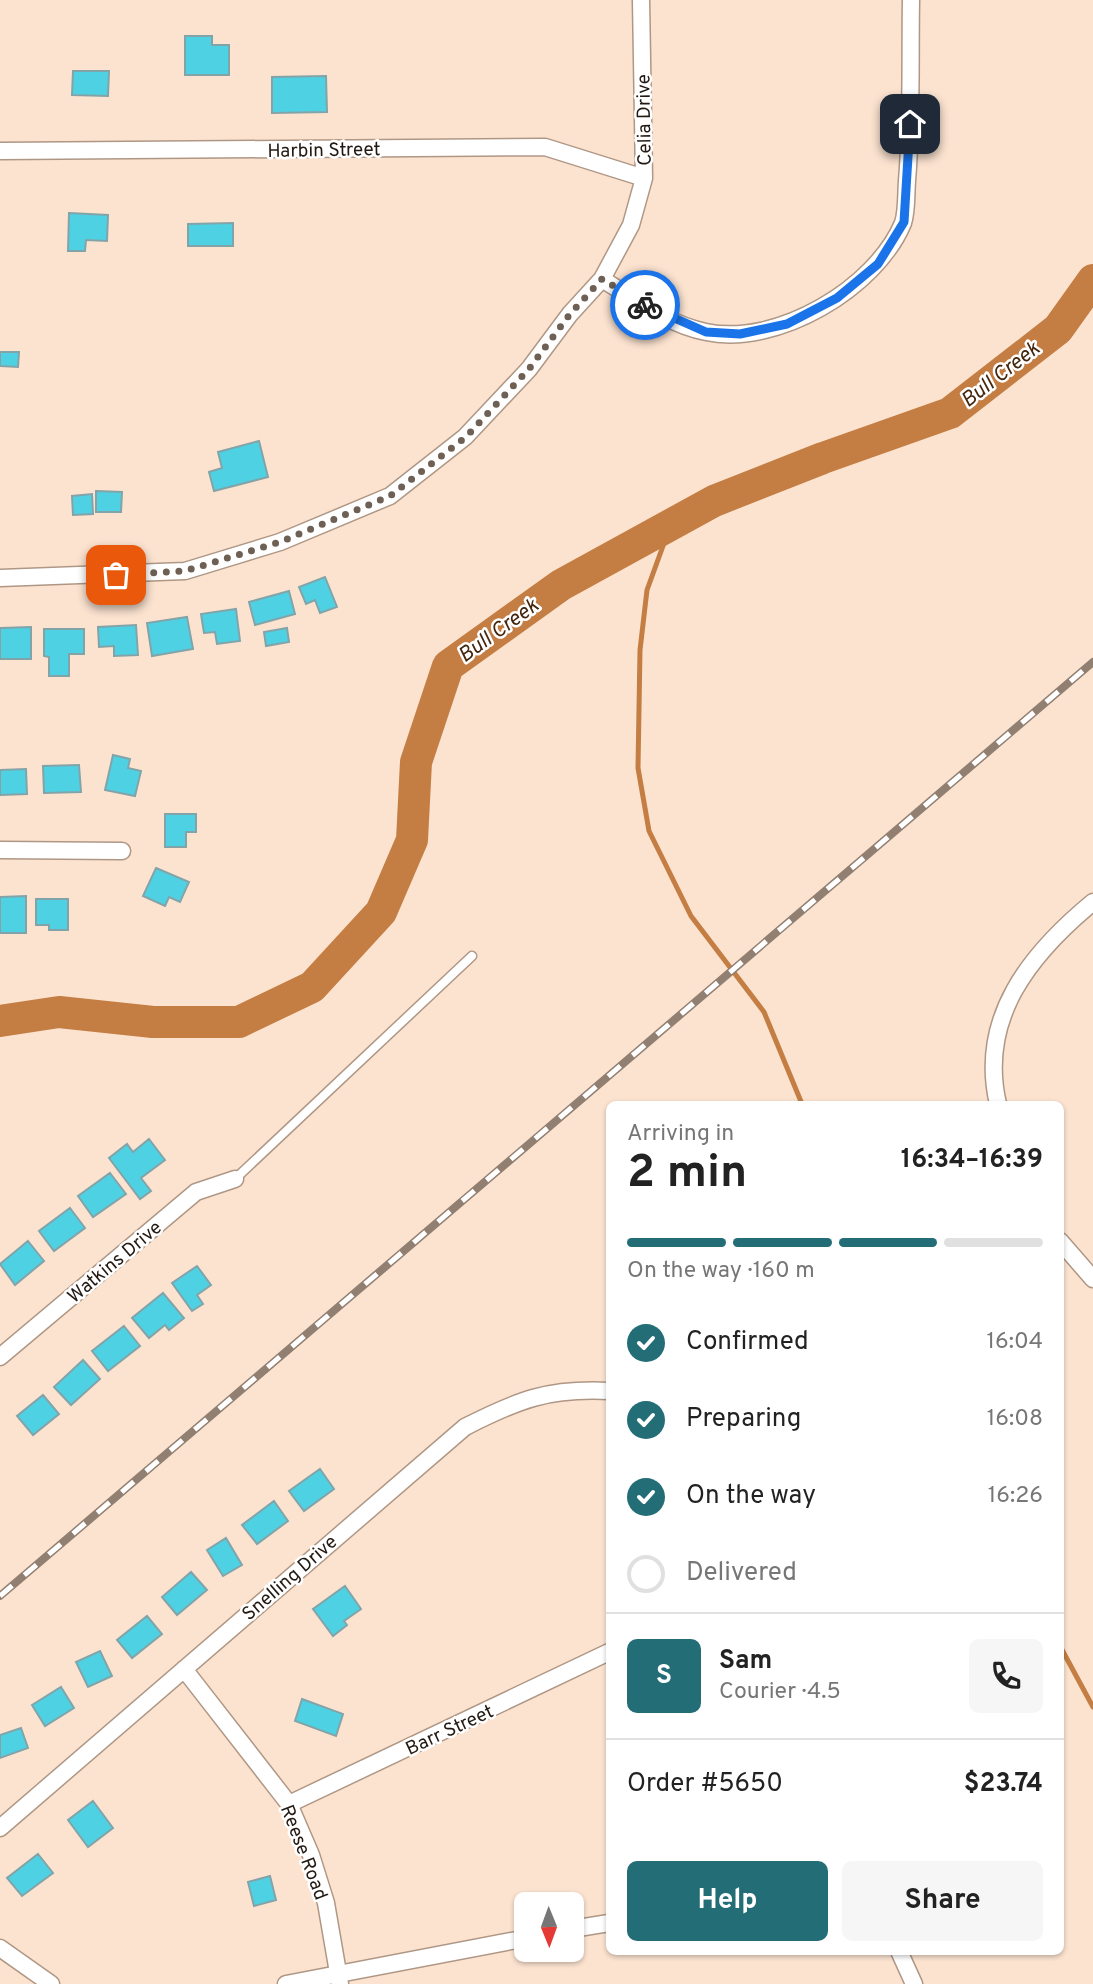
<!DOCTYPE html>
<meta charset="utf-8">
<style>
:root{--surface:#fff;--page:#f6f6f6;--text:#222;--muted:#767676;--line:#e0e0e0;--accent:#236d76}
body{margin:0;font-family:Overpass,sans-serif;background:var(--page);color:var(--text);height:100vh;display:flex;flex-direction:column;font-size:26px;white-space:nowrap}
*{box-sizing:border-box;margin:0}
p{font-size:23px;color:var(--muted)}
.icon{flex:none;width:38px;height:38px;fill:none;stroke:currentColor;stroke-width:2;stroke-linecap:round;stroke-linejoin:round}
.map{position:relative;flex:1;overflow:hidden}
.sheet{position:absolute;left:606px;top:1101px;width:458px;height:854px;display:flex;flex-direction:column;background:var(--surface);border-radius:10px;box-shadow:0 2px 5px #0004}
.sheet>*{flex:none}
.needle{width:46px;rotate:179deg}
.tools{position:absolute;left:514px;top:1892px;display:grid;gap:14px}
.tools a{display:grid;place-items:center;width:70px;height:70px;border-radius:10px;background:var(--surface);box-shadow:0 2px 5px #0004;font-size:35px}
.pin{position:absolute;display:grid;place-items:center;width:60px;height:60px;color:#fff;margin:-30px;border-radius:14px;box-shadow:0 4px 10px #0006}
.courier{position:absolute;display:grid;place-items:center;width:70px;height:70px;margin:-35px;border:5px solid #1a73e8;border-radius:50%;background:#fff;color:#222;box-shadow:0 2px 9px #0007}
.head em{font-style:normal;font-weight:700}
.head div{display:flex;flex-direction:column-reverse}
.head{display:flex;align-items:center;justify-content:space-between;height:119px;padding:0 21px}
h1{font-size:46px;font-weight:700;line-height:52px}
.bar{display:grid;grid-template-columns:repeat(4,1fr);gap:10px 7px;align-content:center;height:84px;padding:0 21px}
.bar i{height:9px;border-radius:5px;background:var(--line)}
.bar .on{background:var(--accent)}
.bar p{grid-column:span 4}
.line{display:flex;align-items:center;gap:18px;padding:0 21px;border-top:2px solid var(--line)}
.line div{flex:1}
.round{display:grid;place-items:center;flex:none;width:74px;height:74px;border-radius:10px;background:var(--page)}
ol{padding:0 21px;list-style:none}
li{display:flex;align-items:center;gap:21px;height:77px}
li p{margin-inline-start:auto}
li .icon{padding:7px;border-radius:50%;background:var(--accent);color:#fff;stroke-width:4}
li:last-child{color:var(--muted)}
li i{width:38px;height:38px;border:4px solid var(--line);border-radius:50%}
.button{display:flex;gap:14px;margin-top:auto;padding:14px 21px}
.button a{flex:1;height:80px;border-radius:10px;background:var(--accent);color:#fff;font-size:28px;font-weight:700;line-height:80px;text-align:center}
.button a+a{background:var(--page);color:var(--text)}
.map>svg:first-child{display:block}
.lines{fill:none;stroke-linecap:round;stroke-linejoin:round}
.stream{stroke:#c47e43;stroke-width:5}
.river{stroke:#c47e43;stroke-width:32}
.building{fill:#4ed2e3;stroke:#82a4a9;stroke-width:2}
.lane-casing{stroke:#af9785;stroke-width:11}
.street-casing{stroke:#af9785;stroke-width:19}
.lane{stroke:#fff;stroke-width:8}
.street{stroke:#fff;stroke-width:16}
.rail-casing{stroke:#917f72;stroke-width:8}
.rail{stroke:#fff;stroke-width:5;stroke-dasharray:16;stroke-linecap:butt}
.done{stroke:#6e6054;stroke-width:7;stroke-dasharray:0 12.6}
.route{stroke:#1a73e8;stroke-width:9}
.labels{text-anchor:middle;stroke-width:5;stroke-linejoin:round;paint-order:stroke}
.street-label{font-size:19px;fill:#221912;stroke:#fff}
.water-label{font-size:21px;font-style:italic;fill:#44260d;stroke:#fff}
</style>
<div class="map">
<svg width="1093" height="1984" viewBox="0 0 1093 1984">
<rect width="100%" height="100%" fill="#fce3d0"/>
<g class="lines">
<path class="stream" d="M671,524L647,590L640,650L638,768L649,831L691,916L764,1012L802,1104
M1060,1646L1093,1707"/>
<path class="river" d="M0,1021L59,1012L153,1022H239L312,987L381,912L412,840L416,762L448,666L561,585L714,501L823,458L950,413L1058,329L1093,280"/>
</g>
<path class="building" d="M185,36H212V45H229V75H185Z
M73,71H109L108,96L72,95Z
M326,76L327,112L272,113V77Z
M69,213L108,215L107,241L86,240L85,251H68Z
M233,223V246H188V224Z
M0,352H19L18,367L0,366Z
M259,441L268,477L214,491L209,472L222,468L218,452Z
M96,491L122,492L121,512H96Z
M92,494L93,514L73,515L72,496Z
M325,577L337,607L320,613L315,600L306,604L299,587Z
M289,591L295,614L255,625L249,602Z
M236,609L240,641L217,644L215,632L204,633L201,614Z
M187,617L193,649L152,656L147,623Z
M136,625L138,655L114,656V646L99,647L98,627Z
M31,627V659H0V628Z
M287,628L289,642L266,646L264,632Z
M44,629H84V654H69V676H49V657L44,656Z
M113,755L130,759L128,768L141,771L135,796L105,790Z
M79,765L81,792L44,793L43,766Z
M26,769L27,794L0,795V770Z
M165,814H196V832H186V847H165Z
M156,868L189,882L180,902L169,897L165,906L143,896Z
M26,896V933H0V897Z
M36,899H68V930H49V925H36Z
M149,1139L165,1160L141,1178L151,1191L140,1199L109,1158L127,1144L133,1152Z
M110,1173L126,1194L93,1217L78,1196Z
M70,1208L85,1228L54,1251L39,1231Z
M28,1241L44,1261L15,1285L0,1264Z
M197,1266L211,1285L197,1295L203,1304L192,1311L172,1283Z
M163,1293L184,1318L169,1330L165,1325L149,1338L132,1318Z
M124,1326L140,1346L108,1371L92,1351Z
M83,1360L100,1379L71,1405L54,1387Z
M43,1395L59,1414L33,1435L17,1416Z
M320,1469L334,1489L304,1511L289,1491Z
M274,1501L288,1521L257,1544L242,1525Z
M226,1538L242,1565L223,1576L207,1550Z
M191,1572L207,1590L177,1615L162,1597Z
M345,1586L361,1609L344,1621L347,1625L333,1636L313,1609Z
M147,1616L162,1634L132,1658L117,1640Z
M100,1651L112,1676L88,1687L76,1662Z
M61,1687L74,1708L45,1726L32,1705Z
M302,1699L343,1714L336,1736L295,1721Z
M21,1728L28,1748L0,1758V1735Z
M93,1801L113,1828L88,1847L68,1820Z
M38,1854L53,1873L22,1896L7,1878Z
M270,1876L276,1900L254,1906L248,1882Z"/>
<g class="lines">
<defs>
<path id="lane" d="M235,1179L472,956"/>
<path id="street" d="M0,151L545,147L644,178
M602,279C634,299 669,325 706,332C777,347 876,288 903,223C907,211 906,193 907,181C912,121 910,60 911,0
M0,578L185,571L280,542L390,496L465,437L529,369L570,314L602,279L631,225L644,178L641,0
M0,850L122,851
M998,1104C978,1018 1030,954 1093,902
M1060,1241L1093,1279
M0,1357L196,1192L235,1179
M184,1669L289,1804L311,1855L326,1903L340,1984
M289,1804L609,1652
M0,1828L465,1427C518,1400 548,1388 609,1391
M572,1929L609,1923
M0,1948L51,1984
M899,1951L914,1984
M286,1984L527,1938"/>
</defs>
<use href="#lane" class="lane-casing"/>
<use href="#street" class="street-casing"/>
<use href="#lane" class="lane"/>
<use href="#street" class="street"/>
<defs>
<path id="rail" d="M0,1596L1093,662"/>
</defs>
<use href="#rail" class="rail-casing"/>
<use href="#rail" class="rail"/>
</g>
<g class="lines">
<path class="done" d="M116,575L185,571L280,542L390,496L466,437L529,369L570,314L602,279L645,305"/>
<path class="route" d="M645,305L706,332L740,334L787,324L837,298L878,264L904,222L910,124"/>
</g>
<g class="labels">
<g class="street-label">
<text transform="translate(643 120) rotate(-91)" y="7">Celia Drive</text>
<text transform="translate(324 149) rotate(-1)" y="7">Harbin Street</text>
<text transform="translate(114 1261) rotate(-40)" y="7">Watkins Drive</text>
<text transform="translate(289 1577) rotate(-41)" y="7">Snelling Drive</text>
<text transform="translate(449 1729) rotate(-25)" y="7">Barr Street</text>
<text transform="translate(305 1852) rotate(69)" y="7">Reese Road</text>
</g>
<g class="water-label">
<text transform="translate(1000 374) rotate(-38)" y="7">Bull Creek</text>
<text transform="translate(498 630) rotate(-36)" y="7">Bull Creek</text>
</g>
</g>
</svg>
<div class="tools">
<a><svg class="needle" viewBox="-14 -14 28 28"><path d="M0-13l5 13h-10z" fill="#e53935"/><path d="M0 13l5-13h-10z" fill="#767676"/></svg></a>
</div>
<div class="pin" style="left:116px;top:575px;background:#ea580c"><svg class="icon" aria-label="bag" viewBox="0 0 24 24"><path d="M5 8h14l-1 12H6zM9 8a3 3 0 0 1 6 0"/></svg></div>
<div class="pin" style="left:910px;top:124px;background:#1f2937"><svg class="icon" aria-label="home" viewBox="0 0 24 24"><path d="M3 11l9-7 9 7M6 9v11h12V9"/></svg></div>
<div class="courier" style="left:645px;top:305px"><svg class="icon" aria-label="bike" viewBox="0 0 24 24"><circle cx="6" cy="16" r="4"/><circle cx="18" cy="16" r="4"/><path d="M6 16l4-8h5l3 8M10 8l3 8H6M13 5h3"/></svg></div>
<section class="sheet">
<div class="head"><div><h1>2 min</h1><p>Arriving in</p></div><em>16:34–16:39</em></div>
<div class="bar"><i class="on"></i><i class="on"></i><i class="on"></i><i></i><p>On the way · 160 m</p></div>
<ol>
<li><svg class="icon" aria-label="check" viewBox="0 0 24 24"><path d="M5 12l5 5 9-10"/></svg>Confirmed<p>16:04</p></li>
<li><svg class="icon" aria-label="check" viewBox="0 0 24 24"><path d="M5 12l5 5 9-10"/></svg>Preparing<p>16:08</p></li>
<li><svg class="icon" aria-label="check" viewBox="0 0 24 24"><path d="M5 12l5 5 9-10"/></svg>On the way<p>16:26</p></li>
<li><i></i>Delivered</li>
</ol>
<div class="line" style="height:126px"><b class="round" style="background:var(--accent);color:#fff">S</b><div><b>Sam</b><p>Courier · 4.5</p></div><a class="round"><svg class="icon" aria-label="phone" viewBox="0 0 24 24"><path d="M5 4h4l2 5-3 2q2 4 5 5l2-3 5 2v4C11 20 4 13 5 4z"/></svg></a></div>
<div class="line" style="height:91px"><div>Order #5650</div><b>$23.74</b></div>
<div class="button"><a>Help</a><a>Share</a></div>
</section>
</div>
